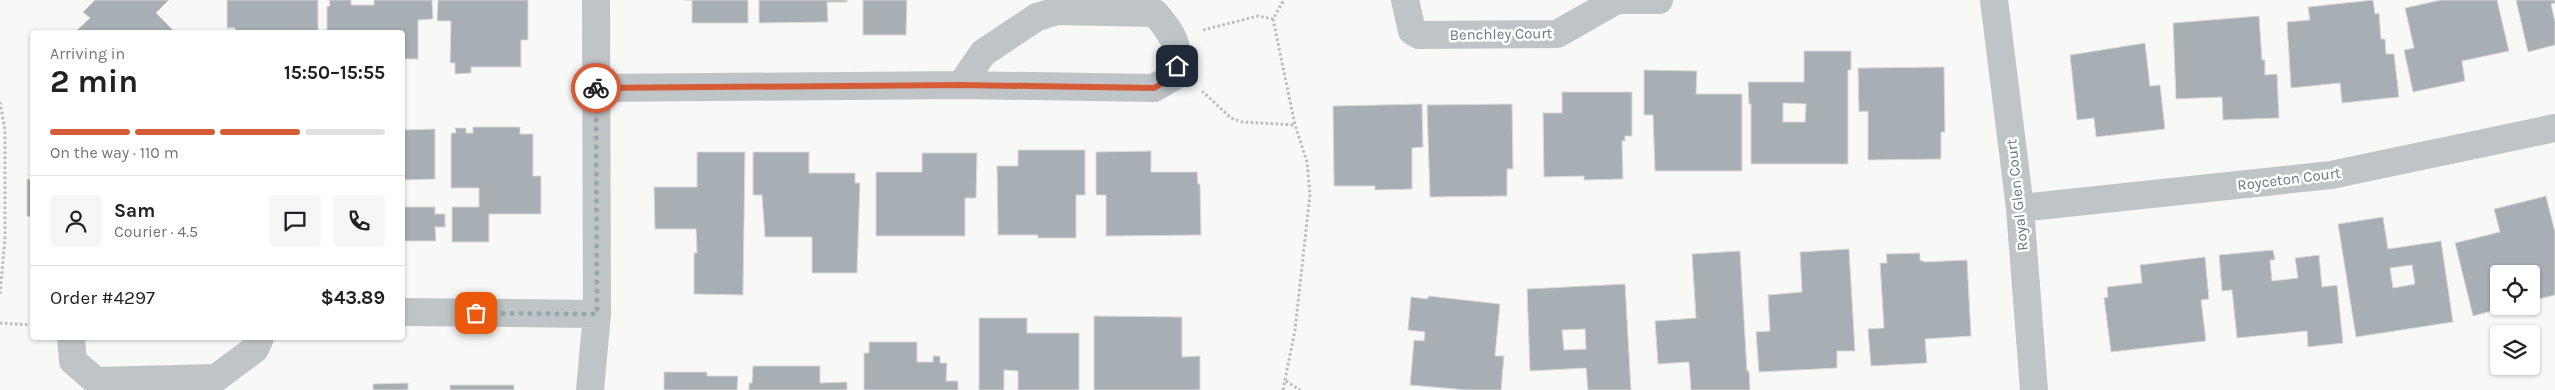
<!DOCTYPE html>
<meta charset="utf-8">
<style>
:root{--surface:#fff;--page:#f6f6f6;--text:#202124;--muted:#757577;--line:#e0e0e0;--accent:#d65c38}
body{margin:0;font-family:Karla,sans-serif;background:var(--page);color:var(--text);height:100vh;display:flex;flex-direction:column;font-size:19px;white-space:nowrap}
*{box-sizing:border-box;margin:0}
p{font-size:16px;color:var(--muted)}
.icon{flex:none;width:28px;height:28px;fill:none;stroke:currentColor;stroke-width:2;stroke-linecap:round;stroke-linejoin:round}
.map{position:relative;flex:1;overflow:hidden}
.side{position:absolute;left:30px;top:30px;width:375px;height:310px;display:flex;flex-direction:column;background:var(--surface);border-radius:5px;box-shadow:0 1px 4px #0004}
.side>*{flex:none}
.tools{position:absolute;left:2490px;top:265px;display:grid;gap:10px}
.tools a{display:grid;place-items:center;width:50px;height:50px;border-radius:5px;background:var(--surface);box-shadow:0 1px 4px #0004;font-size:25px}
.pin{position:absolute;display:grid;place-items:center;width:42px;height:42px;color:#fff;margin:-21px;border-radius:10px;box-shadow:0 2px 8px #0006}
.courier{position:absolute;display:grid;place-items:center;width:50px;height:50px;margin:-25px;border:4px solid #d65c38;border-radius:50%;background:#fff;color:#222;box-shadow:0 1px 6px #0007}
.overview em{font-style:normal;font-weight:700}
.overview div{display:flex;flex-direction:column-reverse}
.overview{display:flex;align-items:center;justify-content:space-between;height:85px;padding:0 20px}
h1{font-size:32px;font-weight:700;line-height:38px}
.bar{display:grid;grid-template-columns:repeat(4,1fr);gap:8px 5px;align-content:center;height:60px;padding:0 20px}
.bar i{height:6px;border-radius:4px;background:var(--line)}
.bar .selected{background:var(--accent)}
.bar p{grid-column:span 4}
.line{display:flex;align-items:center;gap:12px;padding:0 20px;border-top:1px solid var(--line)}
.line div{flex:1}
.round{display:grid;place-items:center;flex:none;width:52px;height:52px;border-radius:5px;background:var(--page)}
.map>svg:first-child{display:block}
.building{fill:#a7afb4;stroke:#dadad8;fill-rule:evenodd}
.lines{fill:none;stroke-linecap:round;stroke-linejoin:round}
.path{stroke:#babdbf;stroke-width:3;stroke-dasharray:2.5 2.5;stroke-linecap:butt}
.minor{stroke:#bfc4c7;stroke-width:28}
.done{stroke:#9ba5ac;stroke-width:5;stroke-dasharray:0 9}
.route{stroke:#d65c38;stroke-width:6}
.labels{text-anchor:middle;stroke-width:5;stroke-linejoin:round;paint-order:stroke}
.street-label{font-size:15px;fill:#697884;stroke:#fff}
</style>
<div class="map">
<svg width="2555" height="390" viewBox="0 0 2555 390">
<rect width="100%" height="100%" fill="#f8f8f6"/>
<path class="building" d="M95,0H169L156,13L175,32H75L90,18L83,12Z
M227,0H318V32H235V28H227Z
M329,0H351V5H374V0H432L433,19L418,20V59H402V32H327V6H330Z
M438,0H528V40H521V67H471V73L455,74V63H450L451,21H437Z
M683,0H748V23H692V0Z
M759,0H847V2H827L828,22L759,23Z
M863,0H907L906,35H863Z
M2373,0L2375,14L2379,13L2381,39H2385L2386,54H2394L2399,97L2342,103L2340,83L2291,88L2287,22L2310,20L2308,7Z
M2441,0H2497L2509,51L2462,61L2465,81L2413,92L2404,50L2414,48L2405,8Z
M2516,0H2555V3L2551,4L2555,22V45L2528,52Z
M2259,16L2262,60H2265V75L2277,74L2279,118L2223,120L2222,97L2176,99L2173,23Z
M2145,43L2150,86L2160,85L2165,129L2096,137L2094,118L2077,120L2070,55Z
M1804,51H1851V70H1848V164H1751V104H1749L1748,82H1804ZM1783,103L1806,104L1805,122H1783Z
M1944,67L1945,132H1941V159L1868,160V111L1859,112L1858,68Z
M1644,70L1697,71L1696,94H1742V171H1655L1653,115H1644Z
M1562,92H1632V136H1625V141H1622L1623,179L1584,180V176L1544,177L1543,113H1562Z
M1422,104L1423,147L1412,148V189L1375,190V186H1334L1333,106Z
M1512,104L1513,169H1507V196L1430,197L1427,105Z
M473,127H520V134H533V176H541V214H489V242H452V207H479V188H451V133H456L455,128H466V133H473Z
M435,129V179L404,180L405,207H435V214H445V227H435L436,241H402V130Z
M1018,150H1085V195H1076V238H1038V235H998L997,166H1018Z
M1151,151V172H1197L1198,184H1200L1201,235L1106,236V195H1096V152Z
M697,152H745L743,295L694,294V253H697L696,229H655L654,187H697Z
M753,152H809V173H855V183H860L857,273H812V237H765L762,195H753Z
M922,153H977L976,198H965V236H876V172H922Z
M27,179L32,180V217L27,216Z
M2546,196L2555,232V295L2531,301V274H2499V306H2511L2473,316L2455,243L2500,232L2494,209Z
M2383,217L2388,249L2441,241L2453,322L2356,337L2338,224ZM2412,265L2415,284L2393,288L2390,268Z
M1849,249L1855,351H1837V368L1759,372L1756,332L1770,331L1768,295L1802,292L1800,252Z
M2273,250L2275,260H2270L2272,281L2298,278L2295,258L2319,255L2322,287L2337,285L2343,343L2308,347L2307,331L2237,338L2232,290L2222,291L2219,255Z
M1740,251L1747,371H1749L1750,390H1691L1689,362L1658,364L1655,321L1696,318L1692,254Z
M1920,253V260L1925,262L1967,260L1971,336L1925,339L1927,363L1871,366L1868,329L1884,328L1880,263H1887L1886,254Z
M2205,257L2209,299L2201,300L2206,341L2111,352L2104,298L2108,297L2107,287L2142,283L2140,265Z
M1625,284L1631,390H1588L1586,368L1530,371L1527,289ZM1585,329L1586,349L1564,350L1562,330Z
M1428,296L1500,304L1495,356H1504L1501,390H1466L1410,385L1414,340L1424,341L1425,332L1408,330L1411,297L1428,299Z
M1094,316L1182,317V357L1200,356V390H1094Z
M979,318H1027V333H1079V390H1018V371L1004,370V390H979Z
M869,342H917V362H933V356H940V363H947L946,381H958V390H864V353H869Z
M753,366H820V383L847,382V390H749V383H752Z
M664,372H707V376H738L737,390H664Z
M408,383V390H373V384Z
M450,385H514V390H450Z"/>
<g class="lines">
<path class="path" d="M1203,30L1258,16L1273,19
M1202,91L1231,118L1242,122L1295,125
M0,102L5,130V238L0,294
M0,323L32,325
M1286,381L1300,390
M1283,390L1295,330L1310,194L1307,162L1295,125L1273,19L1284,0"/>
<path class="minor" d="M1405,0L1412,31L1419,35L1557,34L1615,1
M1614,0H1659
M1994,0L2020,208L2034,390
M596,88L961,85L1154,88L1175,76C1180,45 1175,37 1155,13L1057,11L1037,17L983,53L961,85
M2020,208L2331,175L2555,128
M402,312L597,314
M71,338L73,361L96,381L216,378L255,349L260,338
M590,390L597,314L596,0"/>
</g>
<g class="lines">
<path class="done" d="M476,313L597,314L596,88"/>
<path class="route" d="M596,88L961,85L1154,88L1175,76L1177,66"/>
</g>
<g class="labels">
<g class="street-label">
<text transform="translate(1501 34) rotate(-1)" y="5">Benchley Court</text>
<text transform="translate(2289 179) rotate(-7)" y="5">Royceton Court</text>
<text transform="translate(2017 195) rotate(-96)" y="5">Royal Glen Court</text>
</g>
</g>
</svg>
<div class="tools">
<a><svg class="icon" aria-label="locate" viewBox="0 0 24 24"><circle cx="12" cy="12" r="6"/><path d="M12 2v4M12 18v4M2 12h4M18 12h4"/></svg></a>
<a><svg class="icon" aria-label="layers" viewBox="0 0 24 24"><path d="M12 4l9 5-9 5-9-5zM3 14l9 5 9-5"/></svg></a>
</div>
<div class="pin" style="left:476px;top:313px;background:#ea580c"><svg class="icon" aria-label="bag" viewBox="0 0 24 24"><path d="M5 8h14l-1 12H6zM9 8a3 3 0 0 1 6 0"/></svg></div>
<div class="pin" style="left:1177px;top:66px;background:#1f2937"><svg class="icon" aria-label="home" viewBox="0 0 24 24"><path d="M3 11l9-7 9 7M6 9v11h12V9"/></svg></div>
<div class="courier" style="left:596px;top:88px"><svg class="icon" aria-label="bike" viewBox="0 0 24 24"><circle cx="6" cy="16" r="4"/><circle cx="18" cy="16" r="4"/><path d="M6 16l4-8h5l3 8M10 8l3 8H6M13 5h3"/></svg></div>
<section class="side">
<div class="overview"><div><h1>2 min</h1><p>Arriving in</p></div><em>15:50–15:55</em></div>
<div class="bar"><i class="selected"></i><i class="selected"></i><i class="selected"></i><i></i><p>On the way · 110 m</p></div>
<div class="line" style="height:90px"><a class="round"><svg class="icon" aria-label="person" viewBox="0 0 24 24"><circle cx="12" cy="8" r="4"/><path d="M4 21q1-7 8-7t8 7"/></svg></a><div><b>Sam</b><p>Courier · 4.5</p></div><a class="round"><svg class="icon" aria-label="chat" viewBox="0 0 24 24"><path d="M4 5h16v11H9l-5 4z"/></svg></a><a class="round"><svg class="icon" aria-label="phone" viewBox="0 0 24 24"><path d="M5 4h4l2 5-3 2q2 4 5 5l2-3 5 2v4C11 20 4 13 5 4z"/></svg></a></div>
<div class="line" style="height:65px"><div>Order #4297</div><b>$43.89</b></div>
</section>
</div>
